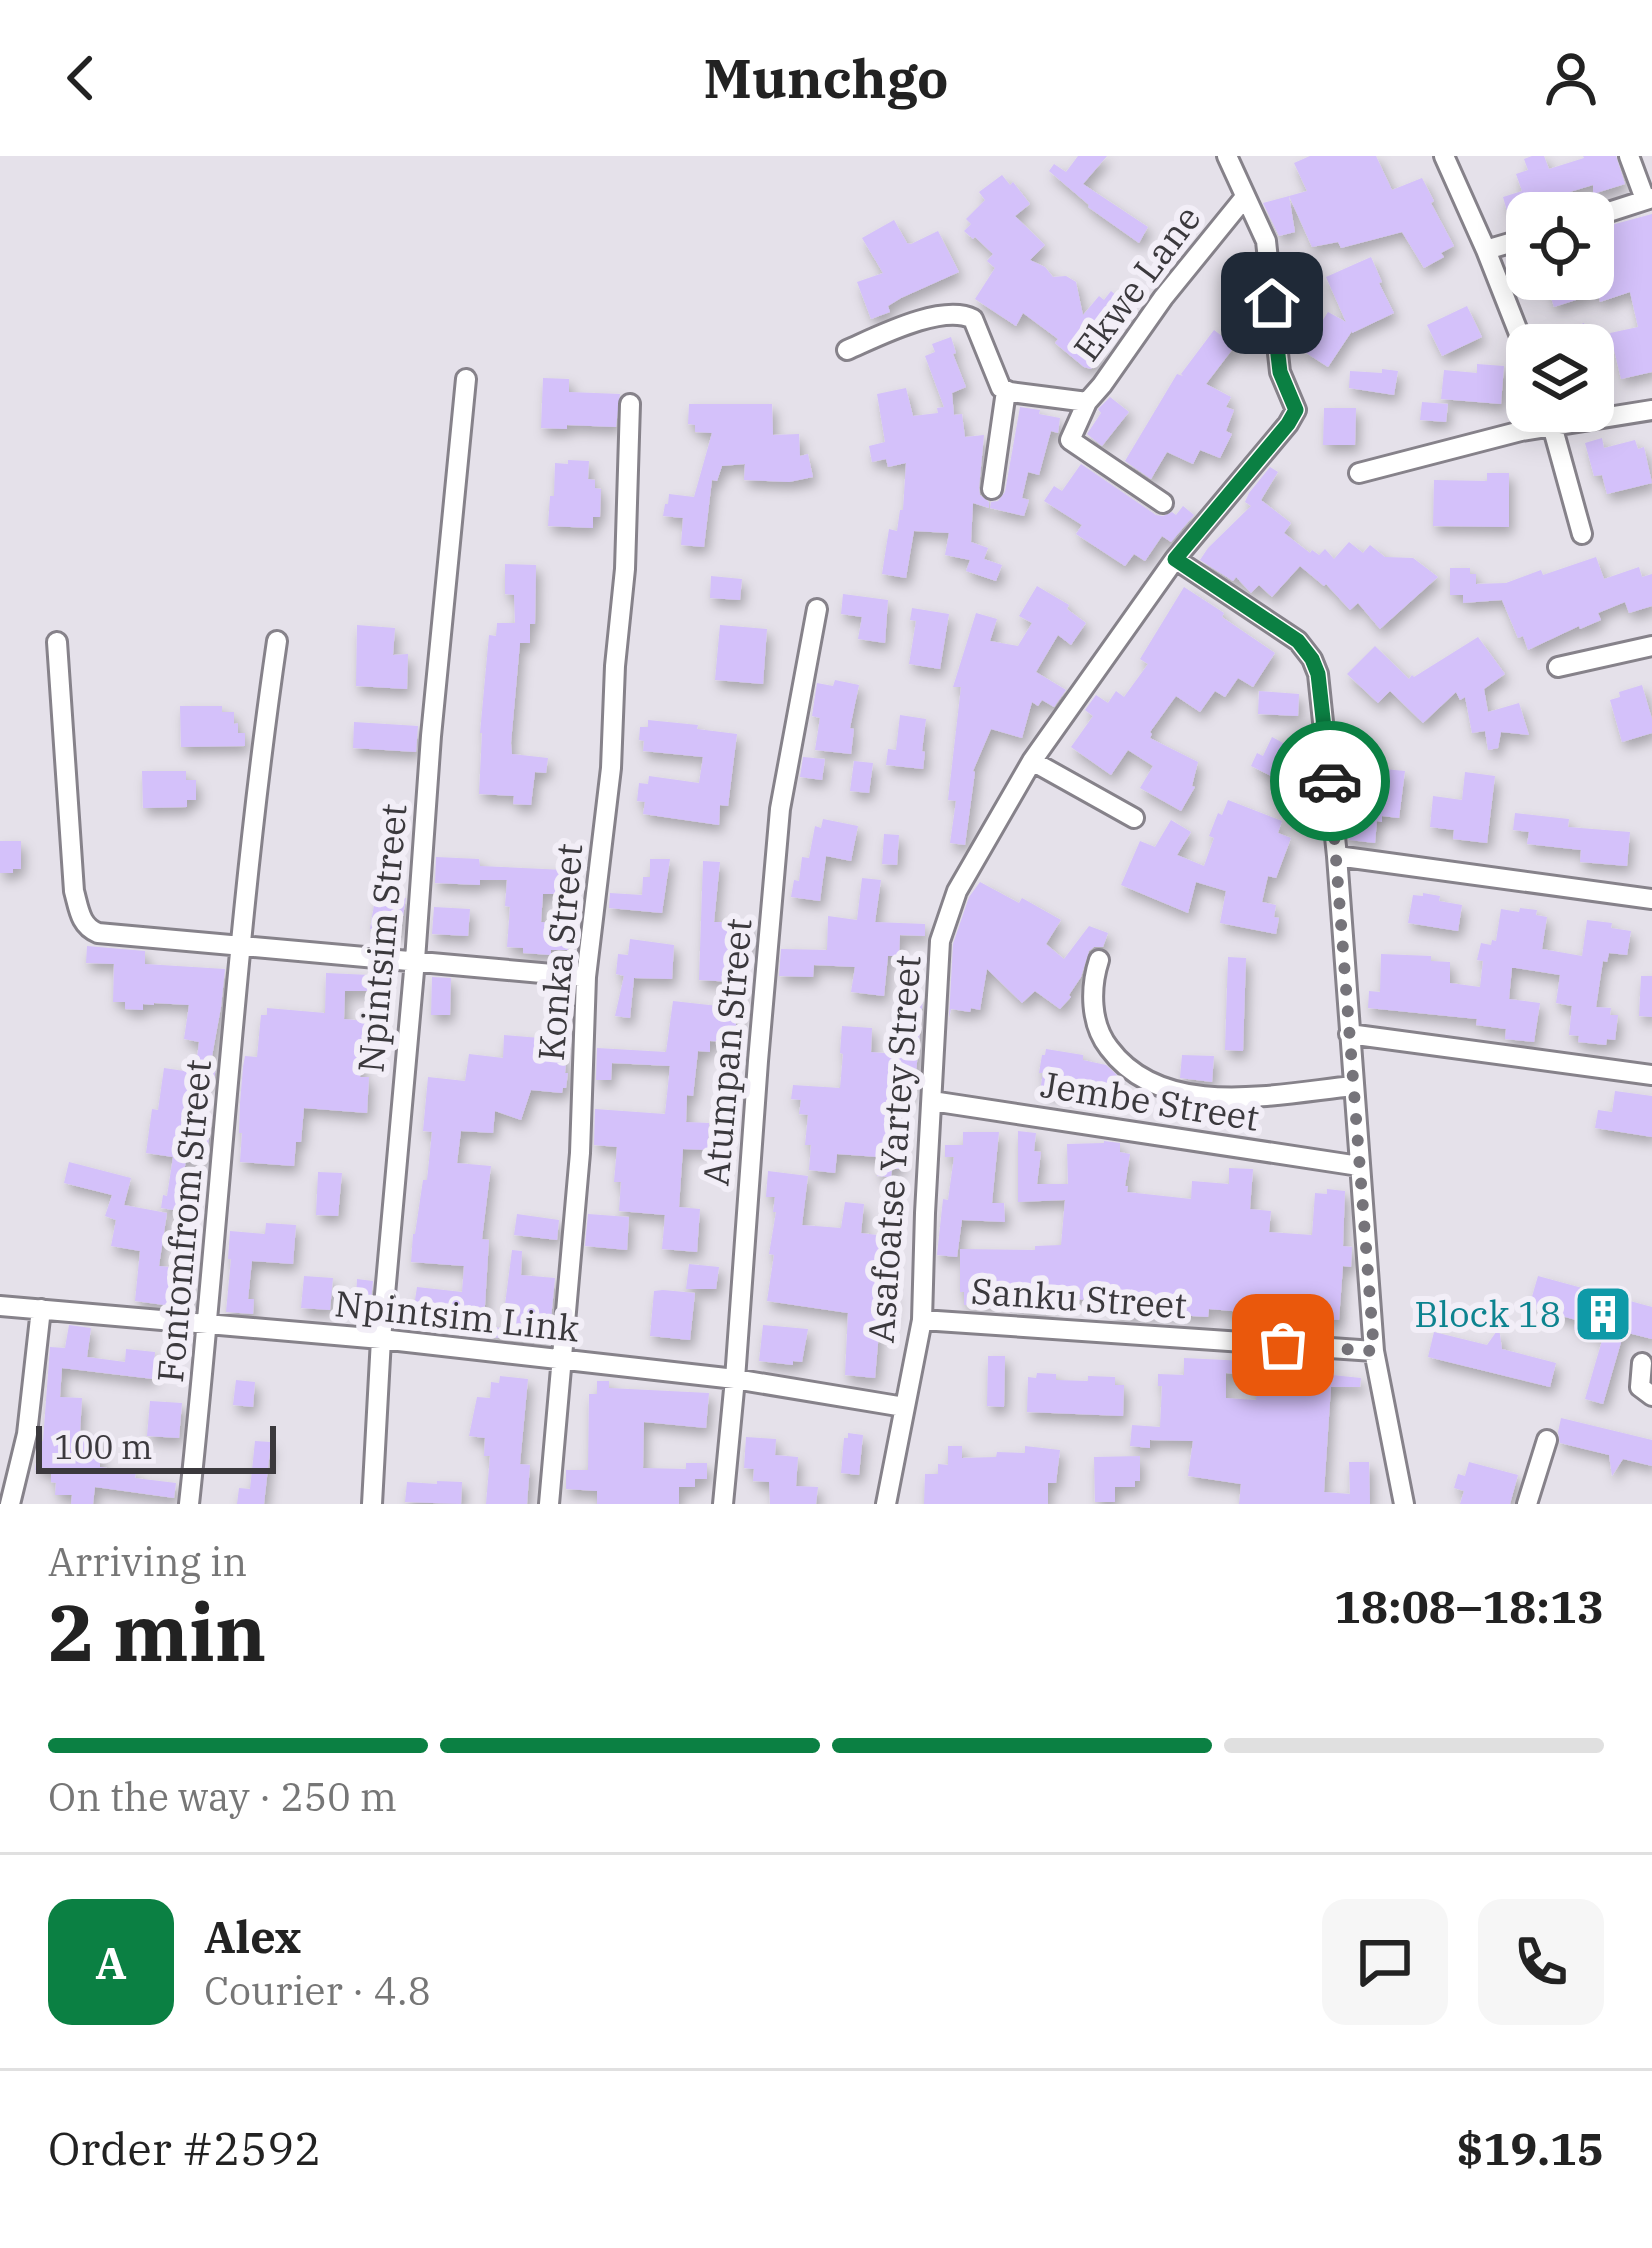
<!DOCTYPE html>
<meta charset="utf-8">
<style>
:root{--surface:#fff;--page:#f6f6f6;--text:#222;--muted:#767676;--line:#e0e0e0;--accent:#0b8043}
body{margin:0;font-family:"IBM Plex Serif",serif;background:var(--page);color:var(--text);height:100vh;display:flex;flex-direction:column;font-size:45px;white-space:nowrap}
*{box-sizing:border-box;margin:0}
p{font-size:39px;color:var(--muted)}
.icon{flex:none;width:66px;height:66px;fill:none;stroke:currentColor;stroke-width:2;stroke-linecap:round;stroke-linejoin:round}
.map{position:relative;height:1348px;overflow:hidden}
.drawer{display:flex;flex-direction:column;background:var(--surface);flex:1}
.drawer>*{flex:none}
.fabs{position:absolute;left:1506px;top:36px;display:grid;gap:24px}
.fabs a{display:grid;place-items:center;width:108px;height:108px;border-radius:24px;background:var(--surface);box-shadow:0 6px 30px #0003;font-size:60px}
.scale{position:absolute;left:36px;bottom:30px;width:240px;box-sizing:border-box;padding-left:12px;border:6px solid #3b393d;border-top:0;font-size:33px;line-height:42px;white-space:nowrap;color:#3b393d;-webkit-text-stroke:9px #f2eef7;paint-order:stroke}
.pin{position:absolute;display:grid;place-items:center;width:102px;height:102px;color:#fff;margin:-51px;border-radius:24px;box-shadow:0 6px 18px #0006}
.courier{position:absolute;display:grid;place-items:center;width:120px;height:120px;margin:-60px;border:9px solid #0b8043;border-radius:50%;background:#fff;color:#222;box-shadow:0 3px 15px #0007}
.head em{font-style:normal;font-weight:700}
.head div{display:flex;flex-direction:column-reverse}
.head{display:flex;align-items:center;justify-content:space-between;height:204px;padding:0 48px}
h1{font-size:78px;font-weight:700;line-height:90px}
.bar{display:grid;grid-template-columns:repeat(4,1fr);gap:18px 12px;align-content:center;height:144px;padding:0 48px}
.bar i{height:15px;border-radius:9px;background:var(--line)}
.bar .active{background:var(--accent)}
.bar p{grid-column:span 4}
.line{display:flex;align-items:center;gap:30px;padding:0 48px;border-top:3px solid var(--line)}
.line div{flex:1}
.round{display:grid;place-items:center;flex:none;width:126px;height:126px;border-radius:24px;background:var(--page)}
header{display:flex;justify-content:space-between;align-items:center;height:156px;padding:0 48px;background:var(--surface);font-size:54px;font-weight:700}
.map>svg:first-child{display:block}
.building{fill:#d4c1fa;filter:url(#shadow)}
.lines{fill:none;stroke-linecap:round;stroke-linejoin:round}
.minor-casing{stroke:#86828a;stroke-width:24}
.minor{stroke:#fff;stroke-width:18}
.done{stroke:#76747a;stroke-width:12;stroke-dasharray:0 21.6}
.route{stroke:#0b8043;stroke-width:15}
.labels{text-anchor:middle;stroke-width:12;stroke-linejoin:round;paint-order:stroke}
.street-label{font-size:36px;fill:#3b393d;stroke:#f2eef7}
.culture-label{font-size:36px;fill:#0d838f;stroke:#f2eef7;text-anchor:end}
</style>
<header><svg class="icon" aria-label="back" viewBox="0 0 24 24"><path d="M15 5l-7 7 7 7"/></svg>Munchgo<svg class="icon" aria-label="person" viewBox="0 0 24 24"><circle cx="12" cy="8" r="4"/><path d="M4 21q1-7 8-7t8 7"/></svg></header>
<div class="map">
<svg width="1652" height="1348" viewBox="0 0 1652 1348">
<defs>
<filter id="shadow"><feDropShadow dx="4" dy="7" stdDeviation="6" flood-color="#0004"/></filter>
</defs>
<rect width="100%" height="100%" fill="#e5e1ea"/>
<path class="building" d="M1078,0H1107L1083,28L1148,71L1139,87L1088,51L1089,49L1049,15L1054,8L1066,16Z
M1310,0H1376L1392,34L1422,22L1434,45L1431,47L1454,90L1441,97L1444,101L1424,112L1402,76L1341,92L1338,86L1312,91L1289,40L1307,35L1294,7Z
M1532,0H1544L1549,13L1584,2L1583,0H1616L1625,28L1593,38V29L1507,55L1503,41L1522,35L1516,18L1528,14L1524,3Z
M1002,19L1010,29L1013,26L1030,48L1015,60L1045,89L1030,104L1045,111L1053,121L1066,120L1076,126L1083,159L1099,140L1104,144L1111,135L1129,150L1092,187L1104,197L1091,213L1084,211L1055,187L1058,183L1023,157L1016,170L975,143L995,112L987,105L993,98L975,81L973,83L964,75L971,68L966,63L985,44L979,36Z
M1289,40L1295,76L1279,80L1263,47Z
M1652,58V216L1621,223L1610,177L1638,171L1630,136L1600,146L1598,137L1554,151L1545,123H1593V74Z
M894,64L907,87L911,88L938,75L959,116L901,142L888,150L890,156L871,163L857,126L883,117L862,82Z
M1371,101L1382,126L1379,127L1394,157L1352,177V175L1328,211L1303,195L1328,156L1346,166L1326,121Z
M1243,127L1258,136L1259,145L1246,165L1226,153Z
M1467,150L1482,181L1442,200L1427,169Z
M1584,167L1590,183L1574,189H1538L1537,186Z
M1214,174L1235,190L1206,228L1231,241L1226,251L1234,254L1226,275L1232,278L1220,302L1200,294L1193,308L1167,296L1151,323L1125,305L1177,218L1183,220L1181,218Z
M951,181L956,197L953,198L966,231L952,237L954,259L962,258L965,281L984,279L979,332L980,339L989,346V352L973,347L971,386L988,392L984,403L1002,409L996,425L966,415L970,404L945,399L949,377L914,375L906,422L882,418L889,373L897,375L900,354H903L906,307L888,311L886,303L872,306L869,290L885,286L877,238L906,232L913,260L938,257L937,252L944,251L925,200L935,196L932,188Z
M1477,208L1504,210L1501,248L1441,243L1444,214L1477,217Z
M1382,213L1398,215L1394,239L1349,232L1350,215L1382,217Z
M543,222L569,223V236L620,238L616,271L567,269V273L541,272Z
M1110,241L1129,256L1102,290L1087,278L1101,257L1098,253Z
M1422,246L1448,248L1446,266L1420,264Z
M689,248H772L773,279L799,278L800,300L808,298L813,321L789,326L744,324L745,308L722,310L717,325L712,324L704,391L681,389L683,362L663,360L665,348H668L669,338L694,341L712,277L695,276V269L688,268Z
M1020,251L1040,254L1039,258L1060,262L1058,277L1051,275L1039,319L1028,316L1022,342L1029,344L1024,360L990,352L991,346L998,345L1005,336Z
M1324,252H1356L1355,289H1323Z
M1602,282L1604,292L1635,284L1638,293L1644,291L1652,327L1607,338L1602,319L1594,320L1585,287Z
M568,304L589,305L588,323L595,324V332L601,333L600,361H593V372L548,370L550,340H554L555,307L568,308Z
M1081,308L1156,359L1163,360L1172,356L1176,359L1183,350L1194,359L1171,386L1162,380L1145,405L1134,398L1125,410L1076,378L1082,369L1044,345L1054,330L1062,335Z
M1270,311L1278,316L1261,344L1291,367L1284,377L1310,397L1312,394L1319,399L1325,393L1334,403L1349,386L1363,397L1370,389L1385,401L1413,402L1438,421L1380,473L1358,447L1350,454L1326,428L1324,430L1300,410L1272,441L1259,429L1251,437L1236,421L1233,425L1200,404L1208,392L1251,350L1245,346L1249,337Z
M1487,317H1509V371L1433,370L1434,324L1487,325Z
M1596,401L1604,423L1639,411L1642,421L1652,418V450L1629,457L1625,446L1598,457L1601,464L1580,473L1579,470L1528,494L1523,480L1518,482L1502,444L1463,447V439H1450V412H1470V418H1476V428L1506,427L1541,414L1543,419Z
M505,408L536,409L535,468H530V487H520L511,587L512,598L548,602L546,617L535,616L531,649L513,648L514,640L479,638L482,577H480L489,479L496,480L497,467H515L514,439L505,438Z
M711,420L742,423L740,444L710,442Z
M1037,430L1069,449L1067,453L1086,467L1071,489L1058,479L1036,516L1066,534L1054,551L1042,544L1038,550L1032,546L1022,582L991,573L973,615L975,616L965,689L950,687L956,645L948,644L961,531H953L976,457L997,463L990,485L1018,490L1032,467L1019,460Z
M1184,431L1224,457L1222,461L1275,497L1253,531L1238,522L1225,541L1215,535L1200,556L1176,540L1150,576L1152,578L1150,582L1198,606L1192,630L1195,631L1181,655L1140,632L1153,610L1128,594L1111,619L1071,591L1093,560L1085,554L1096,539L1108,547L1116,535L1124,541L1148,508L1140,503Z
M843,438L888,444L885,487L858,483L862,461L841,458Z
M912,452L949,458L940,513L909,508L916,465L910,464Z
M357,469L395,472L393,499L408,498L407,533L356,530Z
M720,469L767,473L763,528L715,524Z
M1478,481L1505,518L1484,533L1488,556L1519,547L1529,579L1501,576L1498,592L1488,594L1485,575L1472,577L1465,541L1460,544L1456,536L1423,567L1390,535L1378,547L1347,518L1375,490L1409,523L1412,519L1414,521Z
M835,524L859,529L850,572L854,573L851,598L815,594L820,562L812,560L817,527L833,530Z
M1642,529L1652,563V577L1622,586L1610,544L1620,541L1619,536Z
M1259,535L1299,538L1298,560L1258,558Z
M180,550H222V556H234V568L238,567V577H245V590L181,591Z
M900,559L926,563L922,595L925,596L923,613L886,609L888,593L896,594Z
M648,564L698,569L697,573L737,578L728,650L720,649L719,669L643,658L645,646L637,645L639,627L648,628L649,620L699,627L703,601L643,595L644,585L639,584L640,571H648Z
M354,566L418,570L416,596L353,592Z
M1272,581L1285,588L1281,596L1285,598L1282,602L1312,610L1304,644L1280,638L1283,626L1251,610L1257,597L1263,600Z
M803,601L825,603L822,624L800,621Z
M854,605L873,607L869,637L850,635Z
M1365,611L1405,615L1399,662L1382,660V666L1377,665L1375,687L1349,684L1347,670H1358Z
M142,615H186V624H196V644H187V651L143,652Z
M1465,616L1495,620L1487,687L1453,683L1454,674L1430,671L1433,640L1462,644Z
M1228,644L1282,665L1278,677L1291,682L1276,722L1268,720L1262,746L1276,749L1274,761L1279,762L1276,778L1220,767L1226,735L1196,726L1188,757L1121,729L1140,685L1155,691L1171,664L1191,676L1177,699L1204,710L1214,682L1209,680L1218,657L1222,659Z
M1515,657L1569,663L1568,671L1630,676L1627,710L1580,706L1581,694L1527,688L1529,676L1513,674Z
M823,663L858,670L851,705L826,700L820,745L791,741L794,724L799,725L802,701L809,702L815,670L821,672Z
M884,678L899,679L897,709L882,708Z
M0,685H21V713H13V717H0Z
M436,701L479,703L480,710L565,714L564,738H543L541,766L569,768L568,794H551V799L523,797V792L507,791L510,751L505,750L507,724H480V729L435,727Z
M650,703H670L662,757L609,752L610,737L642,739L643,721H650Z
M703,705L720,706L714,766H744V770H752L753,792H734L733,826L699,824Z
M862,722L881,724L875,766L925,768V780L900,779L899,800H888L884,840L851,836L855,811L814,809L813,821L779,820L781,793L827,794L828,760L857,764Z
M980,726L1019,747L1022,742L1061,764L1046,788L1064,803L1089,770L1108,777L1103,791H1094L1089,795L1081,821L1069,839L1071,841L1060,853L1035,835L1022,847L987,813L980,854L971,852L970,856L951,853L949,862L953,788L969,741Z
M376,737L406,742L400,778L370,773Z
M1423,737L1440,740L1439,745L1462,749L1458,775L1408,767L1413,739L1423,740Z
M434,751L470,753L468,780L432,778Z
M1520,752L1537,754L1536,759L1547,761L1542,793L1582,800L1587,764L1612,767L1611,772L1631,775L1627,799L1609,797L1607,806L1603,805L1596,851L1611,852L1610,859H1618L1615,884L1607,883L1606,889L1578,886L1579,880L1569,879L1572,850L1556,847L1560,819L1516,812H1512L1509,843L1540,847L1534,886L1505,883L1506,873L1476,869L1477,863L1368,852L1369,835L1380,836L1381,798L1431,800V805L1450,806V827L1480,831L1483,805L1477,804L1481,787L1491,789L1492,784L1496,785L1501,753L1519,756Z
M630,783L674,789L672,823L634,822L630,862L615,860L624,820L616,818L618,798L628,799Z
M87,790L145,795V808L225,813L221,851L211,906L216,907L214,928L194,925L199,886L184,883L189,849L154,847V849L143,848V854L125,853V846H113L114,808L86,807Z
M1228,801L1246,802L1243,895L1225,894Z
M326,817L370,819L371,835H345L344,863L365,865L360,921H369L367,957L304,952L301,986H296L294,1010L240,1006L242,977H239L240,947L243,911L245,900L257,901L261,859H267V852L325,857Z
M1641,820H1652V861L1639,860Z
M432,821L451,822L450,859H431Z
M728,832L742,833L740,867H736L735,886L710,885V896L698,895L693,940L687,939L686,966L709,967L708,994L683,993L679,1051L700,1053L697,1096L662,1093L665,1059L619,1055L621,1026H614L617,991L594,989L595,953L665,958L670,910L612,907L611,924H596L597,892L666,896L673,845L727,851Z
M897,839L923,842L915,928L911,927V940H895L891,970L903,971L900,1013H892L891,1021L877,1020L878,1001L837,998L835,1017L809,1014L811,989H805L808,959L799,958L801,944L791,943L793,929L840,932L843,898L840,897L842,870L872,872L871,896L896,898L900,862L894,861Z
M504,879L564,884L563,906L566,907L565,917H568L566,932H563L562,937L531,934L521,964L495,955L493,977L461,975L457,1007L491,1010L482,1083L489,1084L484,1166L413,1157L417,1131L462,1136L464,1110L411,1106L413,1078H415L423,1024H427L432,976L423,975L428,921L465,925L469,898L503,902Z
M1046,893L1083,899V904L1106,909L1117,919L1113,939L1079,933L1078,940L1040,935L1043,917H1039L1042,899H1045Z
M1182,899L1214,900L1212,926L1180,922Z
M164,912L191,916L185,955L212,959L206,1005L186,1003L179,1055L161,1052L163,1039L167,1040L173,1001L146,997L152,953L158,954Z
M1615,935L1652,940V981L1595,972L1598,954L1612,956Z
M1018,975L1036,977L1034,995L1041,996L1037,1028H1068L1067,988L1104,987V985L1120,987V996L1130,998L1125,1030H1128L1127,1036L1191,1043L1192,1025L1229,1028V1012L1253,1013L1250,1053L1271,1055L1269,1076L1312,1079L1315,1037L1327,1038V1033L1345,1035L1343,1090L1352,1091L1351,1111L1343,1110L1339,1164L1288,1160L1287,1167L1275,1166L1276,1154L1244,1149L1243,1156L1209,1153L1208,1161L1160,1158L1112,1160V1146L1050,1141V1155L1016,1154V1146H983V1149H964V1136H960V1093L1035,1094V1090L1061,1089L1065,1044L1018,1046Z
M963,976H999L992,1047H1004L1005,1066L962,1064L957,1101L937,1099L943,1043L948,1044L954,1001H945V989H963Z
M69,1006L131,1022L124,1049L167,1057L159,1110L190,1113L187,1139L194,1140L193,1153L135,1145L140,1095L111,1090L116,1064L105,1060L112,1039L64,1027Z
M768,1015L808,1020L802,1069L841,1072L845,1046L864,1048L861,1077L885,1080L884,1094L891,1095L887,1134L893,1135L890,1166L880,1165L875,1222L845,1219L848,1157L767,1145L774,1099L769,1098L776,1056H773L775,1041H766Z
M318,1016L342,1017L338,1060L316,1059Z
M517,1058L559,1064L557,1084L514,1079Z
M588,1058L629,1061L627,1094L585,1090Z
M266,1067L296,1069L293,1108L252,1105L248,1143H254L253,1158L226,1156L231,1103H228L230,1075L265,1078Z
M512,1094L522,1095L521,1119L555,1122L549,1184L482,1181L483,1170L502,1172Z
M689,1108L719,1111L716,1133H686Z
M304,1120L333,1122L330,1154L301,1152Z
M1538,1120L1652,1151V1183L1624,1176L1603,1248L1585,1243L1603,1181L1574,1173L1576,1164L1529,1151Z
M357,1123L373,1125L369,1163L355,1162Z
M663,1134L695,1137L690,1184L650,1180L654,1135Z
M69,1169L91,1172L87,1201L125,1206L126,1193L155,1196L153,1223L62,1212L60,1241L82,1242L80,1278L100,1280V1311L136,1316L135,1322L176,1327L174,1342L95,1331L93,1348H71L72,1339H55L56,1327L51,1326V1315L35,1314L39,1285H43L50,1191L65,1192Z
M763,1169L808,1173L802,1206L793,1205V1209L759,1205Z
M1499,1172L1502,1193L1556,1207L1550,1231L1428,1201L1434,1176L1487,1189Z
M988,1200H1005L1004,1251L987,1250Z
M1184,1202L1246,1205L1245,1219L1226,1217V1242L1256,1244L1259,1209L1285,1211L1284,1222L1312,1224L1313,1217L1361,1222L1360,1231H1331L1324,1336L1350,1338L1349,1306H1369L1370,1348H1239L1241,1328L1188,1320L1193,1285L1150,1284V1292L1130,1290L1132,1269L1160,1271L1162,1230H1158V1218L1184,1219Z
M1037,1217L1056,1218V1224L1088,1225V1220L1115,1221V1229H1124L1123,1260L1027,1256L1028,1221L1036,1222Z
M500,1220L528,1223L520,1308L530,1309L527,1348H486L490,1300H484L485,1282L469,1280L477,1241L490,1242L491,1226L499,1227Z
M236,1224L255,1226L253,1251L233,1249Z
M597,1225H609V1232L709,1237L706,1272L644,1266L643,1312L686,1313V1307H707V1323H695V1331H679V1348H597V1335L566,1333V1314H588L589,1238H597Z
M150,1245L182,1247L179,1282L147,1280Z
M1561,1262L1652,1284V1310L1623,1303L1612,1320L1609,1299L1560,1287L1558,1276Z
M848,1277L863,1279L859,1319L841,1317L844,1282H848Z
M746,1281L776,1283L775,1299L798,1301L796,1330L818,1331L816,1348H770L769,1326L753,1325L754,1313L744,1312Z
M255,1285L271,1286L264,1348H237L239,1332L250,1333Z
M948,1290H962V1302L996,1301L997,1296L1025,1297V1290L1060,1294L1056,1327H1048V1348H924L925,1318H938V1308L948,1309Z
M1140,1300V1325H1135V1331H1115V1346H1095L1094,1301Z
M1469,1306L1518,1319L1510,1348H1460L1464,1335L1454,1332L1458,1318L1465,1320Z
M437,1325L462,1326L461,1348L405,1346L407,1326L437,1328Z"/>
<g class="lines">
<defs>
<path id="minor" d="M1444,0L1486,94L1527,198
M1629,0L1645,43
M1593,61L1652,42
M1486,94L1527,82
M847,194C877,181 942,147 973,163L1001,232L1010,236L1087,246L1102,229L1163,142L1245,41
M1087,246L1070,284L1163,347
M1548,255L1582,378
M1359,317L1521,275L1652,254
M992,333L1006,235
M1175,403L1298,485L1312,503L1318,518L1337,700L1374,1195L1404,1348
M57,486L74,735C79,753 80,770 98,777L586,821
M1558,511L1652,490
M1032,605L1134,662
M1337,700L1652,743
M1099,804C1090,832 1090,868 1109,892C1163,965 1275,938 1353,930
M1349,878L1652,919
M932,945L1359,1010
M0,1150L381,1183L735,1223L904,1251
M922,1164L1374,1195
M1642,1207L1640,1231L1652,1240
M10,1348L27,1278L41,1153
M189,1348C220,1061 235,771 277,485
M372,1348L381,1183L415,804L431,580L466,223
M549,1348L580,997L586,821L611,612L615,510L625,413L630,248
M723,1348L735,1223L758,905L780,653L817,453
M886,1348L922,1164L925,1057L940,785L957,735L1032,605L1175,403L1288,268L1296,254L1280,216L1266,85L1227,0
M1527,1348L1547,1284"/>
</defs>
<use href="#minor" class="minor-casing"/>
<use href="#minor" class="minor"/>
</g>
<g class="lines">
<path class="done" d="M1283,1189L1374,1195L1330,625"/>
<path class="route" d="M1272,147L1280,216L1296,254L1288,268L1175,403L1298,485L1312,503L1318,518L1330,625"/>
</g>
<defs>
<symbol id="building-square" viewBox="-11 -11 22 22"><rect x="-9" y="-9" width="18" height="18" rx="4" fill="#0f9aa8" stroke="#f2eef7"/><path d="M-4-6H4V6H1V3H-1V6H-4ZM-2.5-4.3h1.7v1.8h-1.7ZM.8-4.3h1.7v1.8H.8ZM-2.5-1h1.7V.8h-1.7ZM.8-1h1.7V.8H.8Z" fill="#fff"/></symbol>
</defs>
<g fill-rule="evenodd">
<use href="#building-square" x="1570" y="1125" width="66" height="66"/>
</g>
<g class="labels">
<g class="street-label">
<text transform="translate(1137 127) rotate(-53)" y="13">Ekwe Lane</text>
<text transform="translate(382 782) rotate(-85)" y="13">Npintsim Street</text>
<text transform="translate(560 796) rotate(-85)" y="13">Konka Street</text>
<text transform="translate(727 896) rotate(-85)" y="13">Atumpan Street</text>
<text transform="translate(1150 945) rotate(9)" y="13">Jembe Street</text>
<text transform="translate(894 993) rotate(-86)" y="13">Asafoatse Yartey Street</text>
<text transform="translate(184 1065) rotate(-85)" y="13">Fontomfrom Street</text>
<text transform="translate(1079 1142) rotate(4)" y="13">Sanku Street</text>
<text transform="translate(457 1160) rotate(6)" y="13">Npintsim Link</text>
</g>
<g class="culture-label">
<text x="1561" y="1171">Block 18</text>
</g>
</g>
</svg>
<div class="fabs">
<a><svg class="icon" aria-label="locate" viewBox="0 0 24 24"><circle cx="12" cy="12" r="6"/><path d="M12 2v4M12 18v4M2 12h4M18 12h4"/></svg></a>
<a><svg class="icon" aria-label="layers" viewBox="0 0 24 24"><path d="M12 4l9 5-9 5-9-5zM3 14l9 5 9-5"/></svg></a>
</div>
<div class="scale">100 m</div>
<div class="pin" style="left:1283px;top:1189px;background:#ea580c"><svg class="icon" aria-label="bag" viewBox="0 0 24 24"><path d="M5 8h14l-1 12H6zM9 8a3 3 0 0 1 6 0"/></svg></div>
<div class="pin" style="left:1272px;top:147px;background:#1f2937"><svg class="icon" aria-label="home" viewBox="0 0 24 24"><path d="M3 11l9-7 9 7M6 9v11h12V9"/></svg></div>
<div class="courier" style="left:1330px;top:625px"><svg class="icon" aria-label="car" viewBox="0 0 24 24"><path d="M5 17H2v-5l4-1 3-4h7l3 4 3 1v5h-3M9 17h6M6 11h13"/><circle cx="7" cy="17" r="2"/><circle cx="17" cy="17" r="2"/></svg></div>
</div>
<section class="drawer">
<div class="head"><div><h1>2 min</h1><p>Arriving in</p></div><em>18:08–18:13</em></div>
<div class="bar"><i class="active"></i><i class="active"></i><i class="active"></i><i></i><p>On the way · 250 m</p></div>
<div class="line" style="height:216px"><b class="round" style="background:var(--accent);color:#fff">A</b><div><b>Alex</b><p>Courier · 4.8</p></div><a class="round"><svg class="icon" aria-label="chat" viewBox="0 0 24 24"><path d="M4 5h16v11H9l-5 4z"/></svg></a><a class="round"><svg class="icon" aria-label="phone" viewBox="0 0 24 24"><path d="M5 4h4l2 5-3 2q2 4 5 5l2-3 5 2v4C11 20 4 13 5 4z"/></svg></a></div>
<div class="line" style="height:156px"><div>Order #2592</div><b>$19.15</b></div>
</section>
